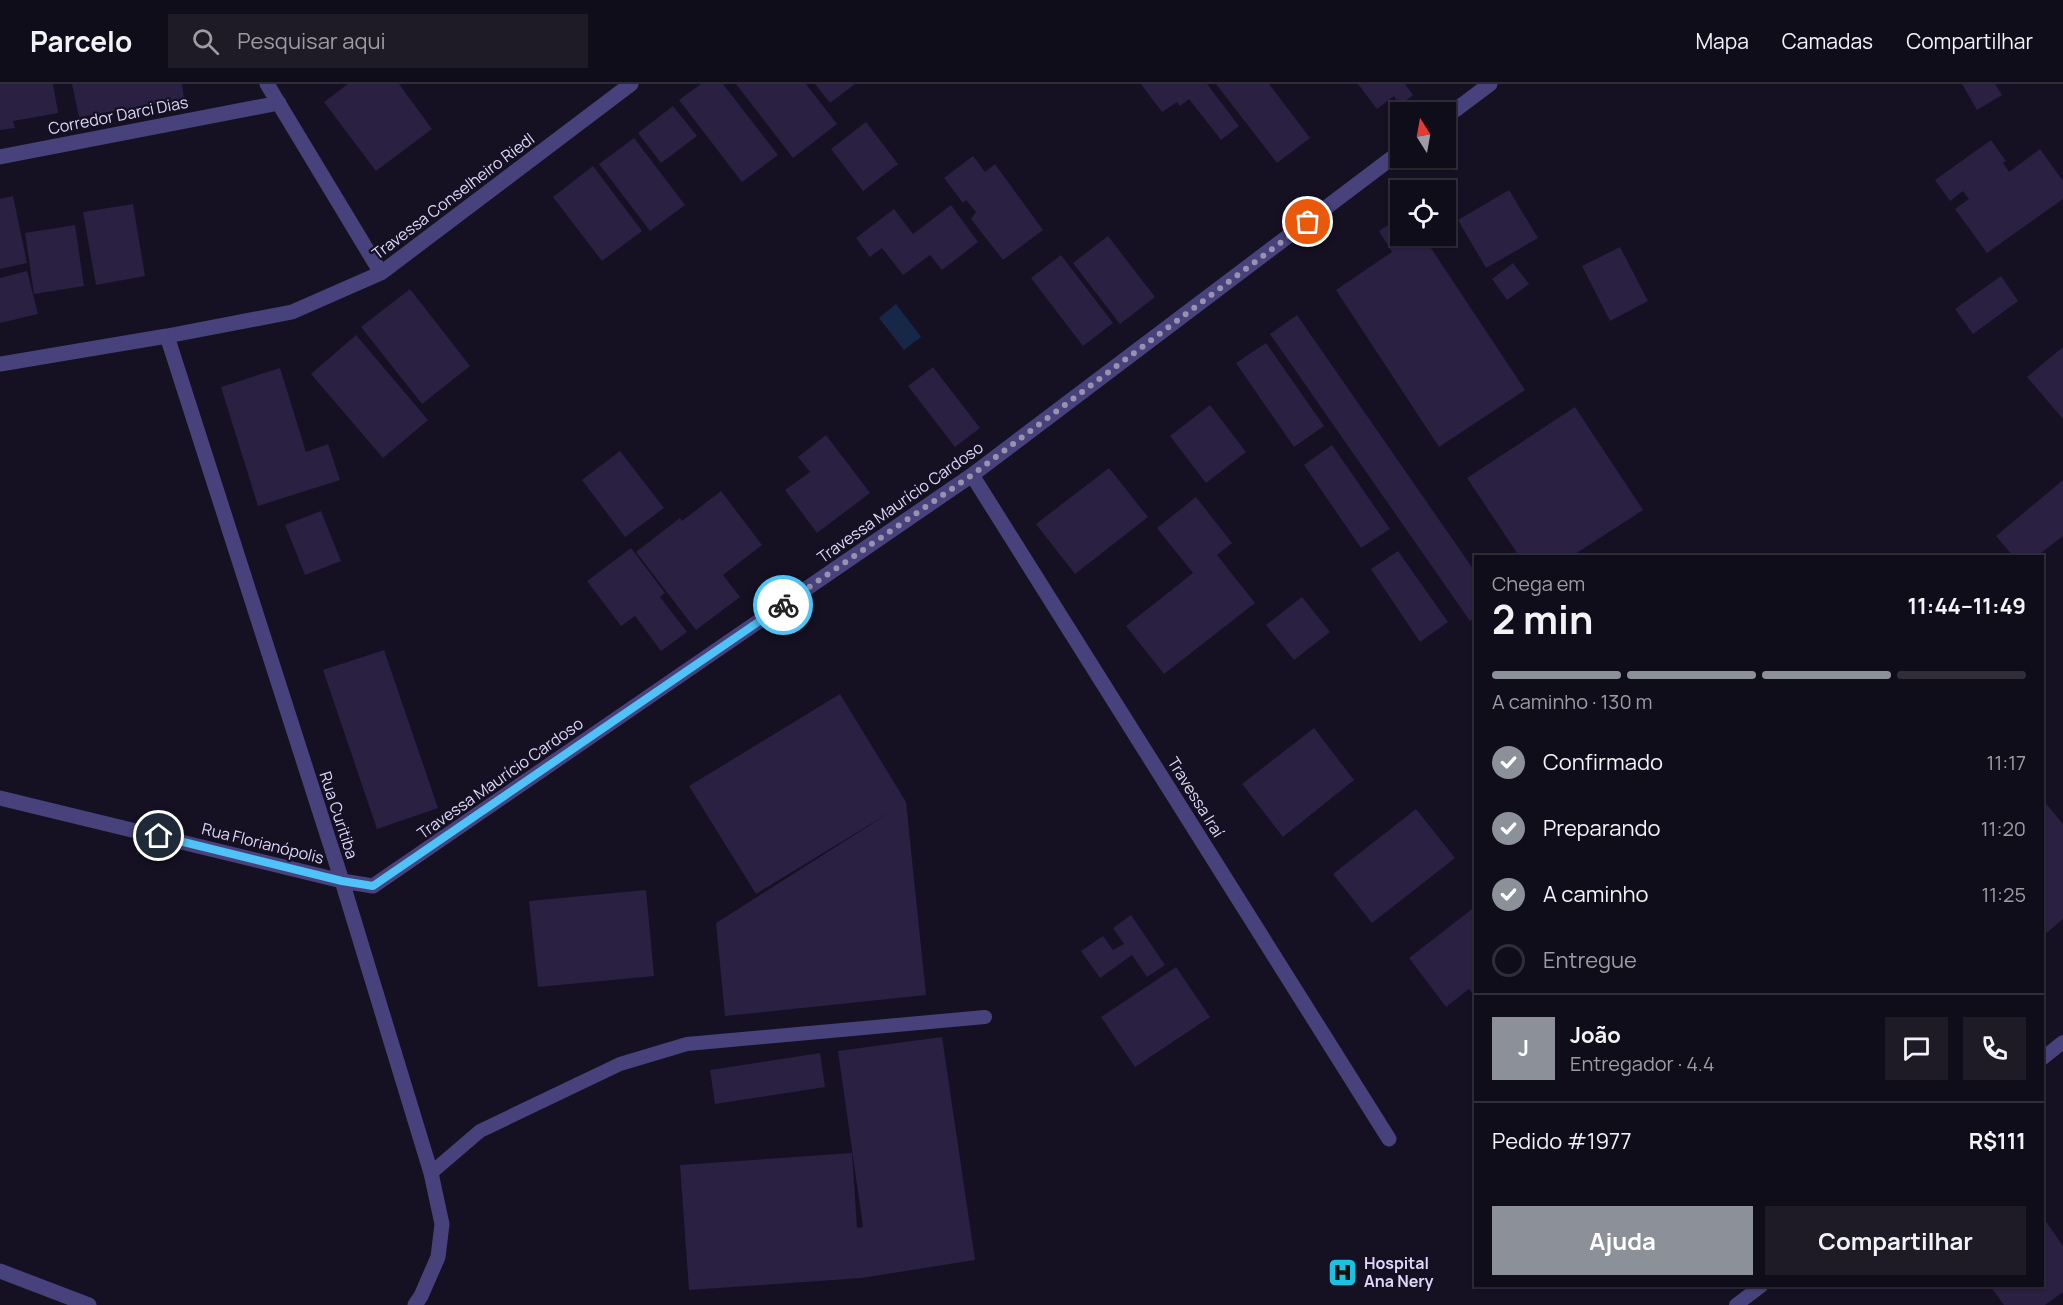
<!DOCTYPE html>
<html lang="pt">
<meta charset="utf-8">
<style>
:root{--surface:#100d1a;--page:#1e1b27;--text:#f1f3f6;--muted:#9c9ca2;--line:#302d39;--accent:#8c9099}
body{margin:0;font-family:Manrope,sans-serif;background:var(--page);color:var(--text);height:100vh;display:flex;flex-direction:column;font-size:22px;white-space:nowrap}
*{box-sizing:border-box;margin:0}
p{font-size:20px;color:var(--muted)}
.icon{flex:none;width:33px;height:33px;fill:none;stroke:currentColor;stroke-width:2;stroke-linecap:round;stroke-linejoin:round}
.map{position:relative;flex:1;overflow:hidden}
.drawer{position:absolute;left:1474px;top:471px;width:570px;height:732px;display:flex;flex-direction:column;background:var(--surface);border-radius:0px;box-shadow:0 2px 4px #0004,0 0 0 2px var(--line)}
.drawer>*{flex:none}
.needle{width:39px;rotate:349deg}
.tools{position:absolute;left:1390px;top:18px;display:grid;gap:12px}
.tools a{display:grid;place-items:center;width:66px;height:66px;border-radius:0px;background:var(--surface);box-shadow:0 2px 4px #0004,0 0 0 2px var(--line);font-size:30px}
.pin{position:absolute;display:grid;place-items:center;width:51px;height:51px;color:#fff;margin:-26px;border:3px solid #fff;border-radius:50%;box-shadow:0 2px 6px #0007}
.courier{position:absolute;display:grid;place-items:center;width:60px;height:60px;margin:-30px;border:4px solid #4fc3f7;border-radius:50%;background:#fff;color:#222;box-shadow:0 2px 8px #0007}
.overview em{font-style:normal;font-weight:700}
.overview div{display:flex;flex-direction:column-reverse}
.overview{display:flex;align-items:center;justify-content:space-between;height:102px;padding:0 18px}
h1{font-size:39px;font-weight:700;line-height:45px}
.bar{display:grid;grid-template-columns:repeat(4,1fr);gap:9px 6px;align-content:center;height:72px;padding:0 18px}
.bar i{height:8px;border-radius:4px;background:var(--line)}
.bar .on{background:var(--accent)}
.bar p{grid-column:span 4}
.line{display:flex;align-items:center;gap:15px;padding:0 18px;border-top:2px solid var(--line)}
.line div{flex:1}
.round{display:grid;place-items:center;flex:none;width:63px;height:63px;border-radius:0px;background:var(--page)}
ol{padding:0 18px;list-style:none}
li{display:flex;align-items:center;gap:18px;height:66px}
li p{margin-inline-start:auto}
li .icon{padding:6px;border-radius:50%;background:var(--accent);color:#fff;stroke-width:4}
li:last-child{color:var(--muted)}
li i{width:33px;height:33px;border:3px solid var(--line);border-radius:50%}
.action{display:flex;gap:12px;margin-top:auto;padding:12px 18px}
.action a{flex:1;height:69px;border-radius:0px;background:var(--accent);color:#fff;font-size:24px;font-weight:700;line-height:69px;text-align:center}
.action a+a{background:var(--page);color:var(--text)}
header{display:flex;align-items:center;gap:36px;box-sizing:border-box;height:84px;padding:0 30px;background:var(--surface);border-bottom:2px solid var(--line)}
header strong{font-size:28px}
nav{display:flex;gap:33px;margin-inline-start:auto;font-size:21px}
.search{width:420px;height:54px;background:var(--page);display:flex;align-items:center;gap:15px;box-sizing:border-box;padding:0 21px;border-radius:0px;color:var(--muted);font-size:22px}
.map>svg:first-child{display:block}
.water{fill:#162748}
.building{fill:#292042}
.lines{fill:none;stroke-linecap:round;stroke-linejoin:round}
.service{stroke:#48427c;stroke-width:14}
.minor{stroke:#48427c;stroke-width:15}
.done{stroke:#9892af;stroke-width:6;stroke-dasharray:0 10.8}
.route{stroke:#4fc3f7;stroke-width:8}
.labels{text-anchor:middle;stroke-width:4.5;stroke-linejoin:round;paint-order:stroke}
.street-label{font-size:16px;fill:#ded8fa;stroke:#151123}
.poi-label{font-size:16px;font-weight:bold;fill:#ded8fa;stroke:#151123;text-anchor:start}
</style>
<header>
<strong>Parcelo</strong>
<div class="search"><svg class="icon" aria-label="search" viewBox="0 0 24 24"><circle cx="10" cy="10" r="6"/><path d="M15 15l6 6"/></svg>Pesquisar aqui</div>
<nav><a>Mapa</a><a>Camadas</a><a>Compartilhar</a></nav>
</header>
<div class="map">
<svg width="2063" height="1221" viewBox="0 0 2063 1221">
<rect width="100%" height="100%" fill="#151123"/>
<path class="water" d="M896,220L921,253L904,266L879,234Z"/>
<path class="building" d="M0,0H53L58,29L13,37L15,44L0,46Z
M72,0H182L184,15L79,33Z
M348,0H399L432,45L376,87L324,18Z
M701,0H723L778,71L742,98L679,16Z
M736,0H806L837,40L793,74Z
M815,0H855L830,19Z
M1141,0H1207L1239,42L1221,56L1189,15L1180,22L1177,18L1162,28Z
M1216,0H1269L1310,54L1277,79Z
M1358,0H1405L1413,11L1400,21L1394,12L1377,25Z
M1962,0H1995L2002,11L1977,26Z
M673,22L697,52L661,79L638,49Z
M866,38L898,80L863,107L831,65Z
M634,54L685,121L650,147L599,80Z
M1991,56L2006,77L2003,79L2009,88L2040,65L2063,97V115L1987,169L1955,125L1969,115L1963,107L1950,117L1935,96Z
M973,72L985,88L995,80L1043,146L1003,176L971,135L976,128L966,116L963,119L944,94Z
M593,82L642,147L602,177L553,113Z
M1509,106L1538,154L1486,184L1458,136Z
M13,112L27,179L0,185V115Z
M133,120L145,192L96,201L83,128Z
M951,121L978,158L942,186L930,171L903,191L882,164L870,173L856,154L894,125L913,150Z
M1401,133V152H1423L1525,306L1439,363L1336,206L1392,168L1379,147Z
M75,141L84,202L34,210L25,149Z
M1108,152L1155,213L1120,240L1073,179Z
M1620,163L1648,217L1610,237L1582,182Z
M1061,171L1113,239L1083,262L1031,194Z
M1513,179L1529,200L1507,216L1492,195Z
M27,187L38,230L0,239V194Z
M2001,192L2018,217L1973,250L1955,225Z
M410,205L470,282L422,320L361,243Z
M1297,231L1476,489V533L1470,537L1270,250Z
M356,251L428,336L383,374L311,290Z
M1266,259L1324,342L1294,363L1236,279Z
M2063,263V335L2027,293Z
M933,283L980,344L955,363L908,302Z
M280,284L306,368L328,360L340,396L258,422L221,303Z
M1210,321L1246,368L1206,399L1170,352Z
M1575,323L1643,426L1572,472H1519L1467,394Z
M826,351L870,409L817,449L785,406L810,388L798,373Z
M1332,361L1390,445L1361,464L1304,381Z
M620,367L664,424L625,453L582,396Z
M1109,384L1148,433L1075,490L1036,440Z
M2063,396V452L2037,472H2013L1996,452Z
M721,407L762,461L723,491L740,513L696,546L636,468L680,434L682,437Z
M1196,413L1232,459L1217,471L1255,519L1164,590L1126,542L1193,489L1157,444Z
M321,427L341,477L305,491L285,441Z
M631,464L665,509L660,513L687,548L661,567L635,532L621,542L587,497Z
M1398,467L1448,538L1420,558L1371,485Z
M1302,513L1330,548L1294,576L1266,541Z
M384,566L438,724L377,745L323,586Z
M840,610L906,718L926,911L725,932L716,839L892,727L756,810L689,702Z
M1314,644L1354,696L1283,753L1242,700Z
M2043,716L2063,740V835L2043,852Z
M1416,725L1455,774L1372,839L1333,790Z
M646,806L654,892L538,903L529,817Z
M1476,822V914L1469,905L1446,923L1409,874Z
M1131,831L1165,881L1147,893L1132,871L1100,894L1081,867L1103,852L1113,866L1124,860L1113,844Z
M1176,883L1210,933L1135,983L1101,933Z
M942,953L975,1176L861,1194L689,1206L680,1081L852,1069L857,1144L863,1143L838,967Z
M820,969L825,1003L715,1020L710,986Z
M2045,1136L2063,1162V1208L2045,1221H2004L1990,1202H2043V1138Z"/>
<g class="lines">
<path class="service" d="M2043,974L2063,958
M431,1089L480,1047L620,980L687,960L985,933
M1736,1221L1761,1202"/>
<path class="minor" d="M267,0L381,189
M1446,33L1490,0
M0,73L279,19
M167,252L342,797L431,1089L442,1140L438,1173L421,1212L415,1221
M0,280L167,252L292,228L381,189L631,0
M972,391L1389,1055
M0,714L342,797L373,802L972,391L1401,67
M0,1187L89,1221"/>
</g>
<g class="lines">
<path class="done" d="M783,521L972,391L1308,138"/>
<path class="route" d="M159,752L342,797L373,802L783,521"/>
</g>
<defs>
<symbol id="hospital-square" viewBox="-11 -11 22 22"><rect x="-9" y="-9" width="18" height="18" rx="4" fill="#1cc1e2" stroke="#151123"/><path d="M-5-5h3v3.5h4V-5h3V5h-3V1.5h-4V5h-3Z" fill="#111"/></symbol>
</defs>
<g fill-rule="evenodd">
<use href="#hospital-square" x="1326" y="1172" width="33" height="33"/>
</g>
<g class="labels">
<g class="street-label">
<text transform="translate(118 31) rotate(-11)" y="6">Corredor Darci Dias</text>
<text transform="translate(453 112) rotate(-37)" y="6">Travessa Conselheiro Riedl</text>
<text transform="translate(900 418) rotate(-35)" y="6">Travessa Maurício Cardoso</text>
<text transform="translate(500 694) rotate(-35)" y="6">Travessa Maurício Cardoso</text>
<text transform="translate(1196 713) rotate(58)" y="6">Travessa Iraí</text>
<text transform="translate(339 731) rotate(72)" y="6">Rua Curitiba</text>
<text transform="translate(263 759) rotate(14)" y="6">Rua Florianópolis</text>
</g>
<g class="poi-label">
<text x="1364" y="1185">Hospital<tspan x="1364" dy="18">Ana Nery</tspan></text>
</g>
</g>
</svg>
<div class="tools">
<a><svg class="needle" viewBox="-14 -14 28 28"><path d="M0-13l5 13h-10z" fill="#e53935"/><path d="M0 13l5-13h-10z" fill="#9c9ca2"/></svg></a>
<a><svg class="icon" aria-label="locate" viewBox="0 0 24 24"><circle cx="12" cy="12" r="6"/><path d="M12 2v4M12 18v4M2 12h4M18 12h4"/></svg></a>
</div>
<div class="pin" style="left:1308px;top:138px;background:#ea580c"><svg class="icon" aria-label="bag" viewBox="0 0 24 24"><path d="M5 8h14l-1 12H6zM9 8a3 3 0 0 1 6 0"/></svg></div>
<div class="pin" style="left:159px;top:752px;background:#1f2937"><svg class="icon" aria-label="home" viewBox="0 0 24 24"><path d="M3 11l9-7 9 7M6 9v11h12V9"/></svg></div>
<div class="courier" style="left:783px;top:521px"><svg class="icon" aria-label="bike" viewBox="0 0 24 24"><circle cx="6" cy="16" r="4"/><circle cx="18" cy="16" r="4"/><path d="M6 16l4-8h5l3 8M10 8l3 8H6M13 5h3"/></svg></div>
<section class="drawer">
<div class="overview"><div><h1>2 min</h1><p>Chega em</p></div><em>11:44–11:49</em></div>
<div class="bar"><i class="on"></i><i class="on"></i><i class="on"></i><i></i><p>A caminho · 130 m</p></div>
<ol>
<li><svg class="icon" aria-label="check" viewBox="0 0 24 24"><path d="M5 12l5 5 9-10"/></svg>Confirmado<p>11:17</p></li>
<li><svg class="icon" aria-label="check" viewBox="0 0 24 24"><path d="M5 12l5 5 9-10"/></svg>Preparando<p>11:20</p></li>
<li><svg class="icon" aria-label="check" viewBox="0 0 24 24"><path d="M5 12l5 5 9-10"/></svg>A caminho<p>11:25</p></li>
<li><i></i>Entregue</li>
</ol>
<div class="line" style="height:108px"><b class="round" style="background:var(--accent);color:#fff">J</b><div><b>João</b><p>Entregador · 4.4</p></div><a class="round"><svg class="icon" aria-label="chat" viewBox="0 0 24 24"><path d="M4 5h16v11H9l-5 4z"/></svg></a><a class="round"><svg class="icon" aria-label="phone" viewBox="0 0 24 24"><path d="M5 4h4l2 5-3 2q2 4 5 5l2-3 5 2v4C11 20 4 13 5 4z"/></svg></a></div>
<div class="line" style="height:78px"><div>Pedido #1977</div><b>R$111</b></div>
<div class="action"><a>Ajuda</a><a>Compartilhar</a></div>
</section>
</div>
